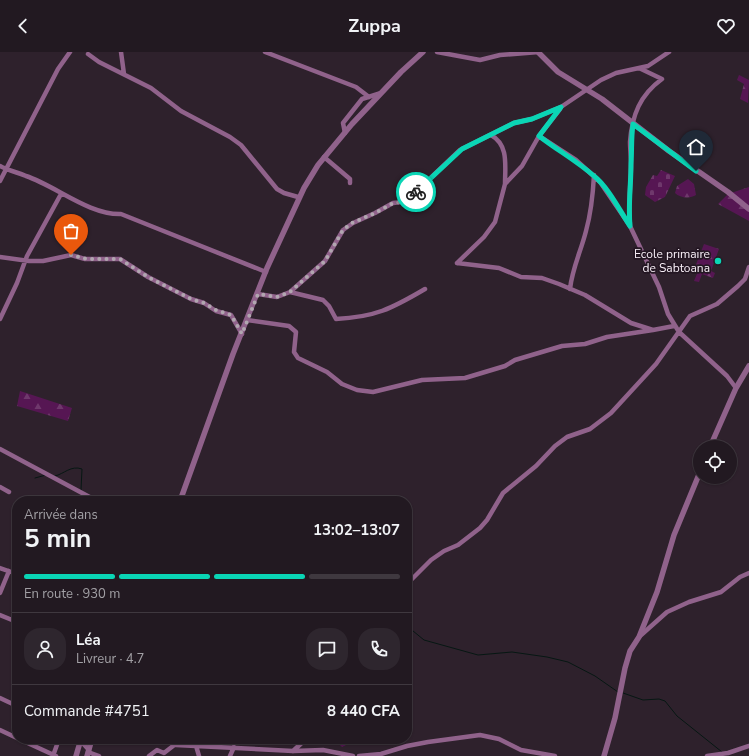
<!DOCTYPE html>
<html lang="fr">
<meta charset="utf-8">
<style>
:root{--surface:#221921;--page:#2e262e;--text:#f1f3f6;--muted:#a2a0a5;--line:#3f383f;--accent:#0ad5b5}
body{margin:0;font-family:"Nunito Sans",sans-serif;background:var(--page);color:var(--text);height:100vh;display:flex;flex-direction:column;font-size:15px;white-space:nowrap}
*{box-sizing:border-box;margin:0}
p{font-size:13px;color:var(--muted)}
.icon{flex:none;width:22px;height:22px;fill:none;stroke:currentColor;stroke-width:2;stroke-linecap:round;stroke-linejoin:round}
.map{position:relative;flex:1;overflow:hidden}
.details{position:absolute;left:12px;top:444px;width:400px;height:248px;display:flex;flex-direction:column;background:var(--surface);border-radius:16px;box-shadow:0 1px 3px #0004,0 0 0 1px var(--line)}
.details>*{flex:none}
.tools{position:absolute;left:693px;top:388px;display:grid;gap:8px}
.tools a{display:grid;place-items:center;width:44px;height:44px;border-radius:50%;background:var(--surface);box-shadow:0 1px 3px #0004,0 0 0 1px var(--line);font-size:20px}
.pin{position:absolute;display:grid;place-items:center;width:34px;height:34px;color:#fff;margin:-41px -17px;border-radius:50% 50% 50% 0;rotate:-45deg;box-shadow:0 0 4px #0007}
.pin .icon{rotate:45deg}
.courier{position:absolute;display:grid;place-items:center;width:40px;height:40px;margin:-20px;border:3px solid #0ad5b5;border-radius:50%;background:#fff;color:#222;box-shadow:0 1px 5px #0007}
.head em{font-style:normal;font-weight:700}
.head div{display:flex;flex-direction:column-reverse}
.head{display:flex;align-items:center;justify-content:space-between;height:68px;padding:0 12px}
h1{font-size:26px;font-weight:700;line-height:30px}
.bar{display:grid;grid-template-columns:repeat(4,1fr);gap:6px 4px;align-content:center;height:48px;padding:0 12px}
.bar i{height:5px;border-radius:3px;background:var(--line)}
.bar .current{background:var(--accent)}
.bar p{grid-column:span 4}
.line{display:flex;align-items:center;gap:10px;padding:0 12px;border-top:1px solid var(--line)}
.line div{flex:1}
.round{display:grid;place-items:center;flex:none;width:42px;height:42px;border-radius:16px;background:var(--page)}
header{display:flex;justify-content:space-between;align-items:center;height:52px;padding:0 12px;background:var(--surface);font-size:18px;font-weight:700}
.map>svg:first-child{display:block}
.grass{fill:url(#grass-tufts)}
.forest{fill:url(#forest-firs)}
.cemetery{fill:url(#cemetery-stones)}
.lines{fill:none;stroke-linecap:round;stroke-linejoin:round}
.stream{stroke:#061713;stroke-width:1}
.minor{stroke:#90628b;stroke-width:4.5}
.tertiary{stroke:#90628b;stroke-width:5.5}
.done{stroke:#b1a7b0;stroke-width:4;stroke-dasharray:0 7.2}
.route{stroke:#0ad5b5;stroke-width:5}
.poi-dot{fill:#0ad5b5;stroke:#241723;stroke-width:1.5}
.labels{text-anchor:middle;stroke-width:3.5;stroke-linejoin:round;paint-order:stroke}
.poi-label{font-size:12px;fill:#f8eff7;stroke:#241723;text-anchor:end}
</style>
<header><svg class="icon" aria-label="back" viewBox="0 0 24 24"><path d="M15 5l-7 7 7 7"/></svg>Zuppa<svg class="icon" aria-label="heart" viewBox="0 0 24 24"><path d="M12 20l-8-8c-3-5 5-10 8-4 3-6 11-1 8 4z"/></svg></header>
<div class="map">
<svg width="749" height="704" viewBox="0 0 749 704">
<defs>
<pattern id="grass-tufts" width="24" height="20" patternUnits="userSpaceOnUse"><rect width="24" height="20" fill="#561653"/><path d="M3 7l-1-3M5 7V3M7 7l1-3M15 17l-1-3M17 17v-4M19 17l1-3" fill="none" stroke="#6f386c"/></pattern>
<pattern id="forest-firs" width="22" height="20" patternUnits="userSpaceOnUse"><rect width="22" height="20" fill="#561653"/><path d="M5 1l3.5 6h-7zM16 11l3.5 6h-7z" fill="#6f386c"/></pattern>
<pattern id="cemetery-stones" width="16" height="16" patternUnits="userSpaceOnUse"><rect width="16" height="16" fill="#561653"/><path d="M2 7V4a2 2 0 0 1 4 0v3zM10 15v-3a2 2 0 0 1 4 0v3z" fill="#6f386c"/></pattern>
</defs>
<rect width="100%" height="100%" fill="#2e212c"/>
<path class="grass" d="M338,687H350L352,690L342,695L338,691Z"/>
<path class="forest" d="M739,23L749,28L748,51L740,47L744,32L737,28Z
M688,127L694,132L696,143C690,147 680,146 675,141L677,134Z
M749,135V169L718,152L728,142Z
M704,192L719,197L711,219L715,221L713,226L702,222L699,230L694,229L699,217L695,215Z
M20,339L72,356L68,369L17,354Z"/>
<path class="cemetery" d="M661,118L675,124L665,145L655,150L645,143L646,135L653,123L657,124Z"/>
<g class="lines">
<path class="stream" d="M55,424C64,422 71,413 82,417L81,438
M35,426L46,423
M82,443V449
M407,574L424,588L478,603L512,600L547,605L568,610L595,624L618,640
M623,641L643,648L659,647L665,649L677,664L722,700"/>
<path class="minor" d="M121,0L124,22
M265,0L356,35L369,45
M437,0L480,8L500,3L539,0
M88,2L99,10L151,36L181,59L230,85L241,93L277,137L284,141L298,145
M345,81L343,71L362,47L381,41
M491,83C509,93 505,114 505,132
M539,84L576,108L600,130L630,174L659,235L668,262L679,280L727,324L736,336
M324,105L350,127V131
M0,114C9,119 17,120 26,124C56,134 89,163 121,162L266,220
M0,129L58,17L70,0
M630,173C628,152 631,132 631,112C631,104 630,97 630,90C632,63 640,43 662,27L639,16
M0,205L29,209H43L71,203L85,207H120L148,225L191,247L204,251L216,259L231,263L242,282
M457,211L499,216L521,225L542,226L559,232L585,243L631,271L653,278L674,274
M457,211L484,185L495,170L505,132L522,114L539,84L560,57
M570,237C572,217 581,199 586,179C591,161 593,142 594,123
M290,240L323,248L329,254L336,267C375,265 391,257 425,237
M258,242L277,245L290,240L325,209L343,178L353,171L375,161L393,151L402,150L411,146L418,138L460,98L514,71L532,67L561,55L601,28L616,21L648,14L669,0
M0,267L17,231L27,204L61,142
M247,268L289,274L296,280L294,300L298,306L327,320L342,332L357,338L373,340L422,328L465,326L505,314L515,308L562,294L585,292L607,285L653,278
M0,397L97,449
M0,435L9,440
M0,516L17,522
M407,532L431,508L444,499L458,493L480,476L487,468L503,441L536,414L555,394L567,385L590,377L611,361L656,312L690,264L717,252L738,234L745,227L749,215
M0,541L9,519
M0,563L17,570
M640,584L667,560L689,550L721,540L740,525L749,521
M0,646L17,654
M0,678L17,686
M19,687L56,704
M79,687L89,698
M194,687L199,704
M176,693L293,699L323,698L353,704
M293,699L306,687
M88,700L99,704
M53,704L59,687
M149,704L157,698L164,701L182,687
M230,704L234,695
M359,704L381,702L407,694L428,690L480,683L499,687L521,698L555,704
M707,704L728,701L749,694"/>
<path class="tertiary" d="M538,0L558,20L602,47L669,99L728,140L749,157
M710,395L736,336L749,314
M180,449L233,302L267,216L304,136L318,113L352,72L401,20L423,0
M76,704L81,687
M87,704L92,687
M604,704L615,666L625,616L630,599L639,585L657,540L674,483L700,420"/>
</g>
<g class="lines">
<path class="done" d="M71,203L87,207H120L148,225L191,247L204,251L216,258L231,263L242,282L258,242L277,245L290,240L325,209L343,178L352,171L375,161L393,151L402,150L411,146L416,140"/>
<path class="route" d="M416,140L462,97L514,71L532,67L561,55L539,84C557,98 577,109 594,124C608,135 620,159 630,174C628,153 631,133 631,112C632,97 631,87 633,72L696,119"/>
</g>
<circle class="poi-dot" cx="718" cy="209" r="4"/>
<g class="labels">
<g class="poi-label">
<text x="710" y="206">Ecole primaire<tspan x="710" dy="14">de Sabtoana</tspan></text>
</g>
</g>
</svg>
<div class="tools">
<a><svg class="icon" aria-label="locate" viewBox="0 0 24 24"><circle cx="12" cy="12" r="6"/><path d="M12 2v4M12 18v4M2 12h4M18 12h4"/></svg></a>
</div>
<div class="pin" style="left:71px;top:203px;background:#ea580c"><svg class="icon" aria-label="bag" viewBox="0 0 24 24"><path d="M5 8h14l-1 12H6zM9 8a3 3 0 0 1 6 0"/></svg></div>
<div class="pin" style="left:696px;top:119px;background:#1f2937"><svg class="icon" aria-label="home" viewBox="0 0 24 24"><path d="M3 11l9-7 9 7M6 9v11h12V9"/></svg></div>
<div class="courier" style="left:416px;top:140px"><svg class="icon" aria-label="bike" viewBox="0 0 24 24"><circle cx="6" cy="16" r="4"/><circle cx="18" cy="16" r="4"/><path d="M6 16l4-8h5l3 8M10 8l3 8H6M13 5h3"/></svg></div>
<section class="details">
<div class="head"><div><h1>5 min</h1><p>Arrivée dans</p></div><em>13:02–13:07</em></div>
<div class="bar"><i class="current"></i><i class="current"></i><i class="current"></i><i></i><p>En route · 930 m</p></div>
<div class="line" style="height:72px"><a class="round"><svg class="icon" aria-label="person" viewBox="0 0 24 24"><circle cx="12" cy="8" r="4"/><path d="M4 21q1-7 8-7t8 7"/></svg></a><div><b>Léa</b><p>Livreur · 4.7</p></div><a class="round"><svg class="icon" aria-label="chat" viewBox="0 0 24 24"><path d="M4 5h16v11H9l-5 4z"/></svg></a><a class="round"><svg class="icon" aria-label="phone" viewBox="0 0 24 24"><path d="M5 4h4l2 5-3 2q2 4 5 5l2-3 5 2v4C11 20 4 13 5 4z"/></svg></a></div>
<div class="line" style="height:52px"><div>Commande #4751</div><b>8 440 CFA</b></div>
</section>
</div>
